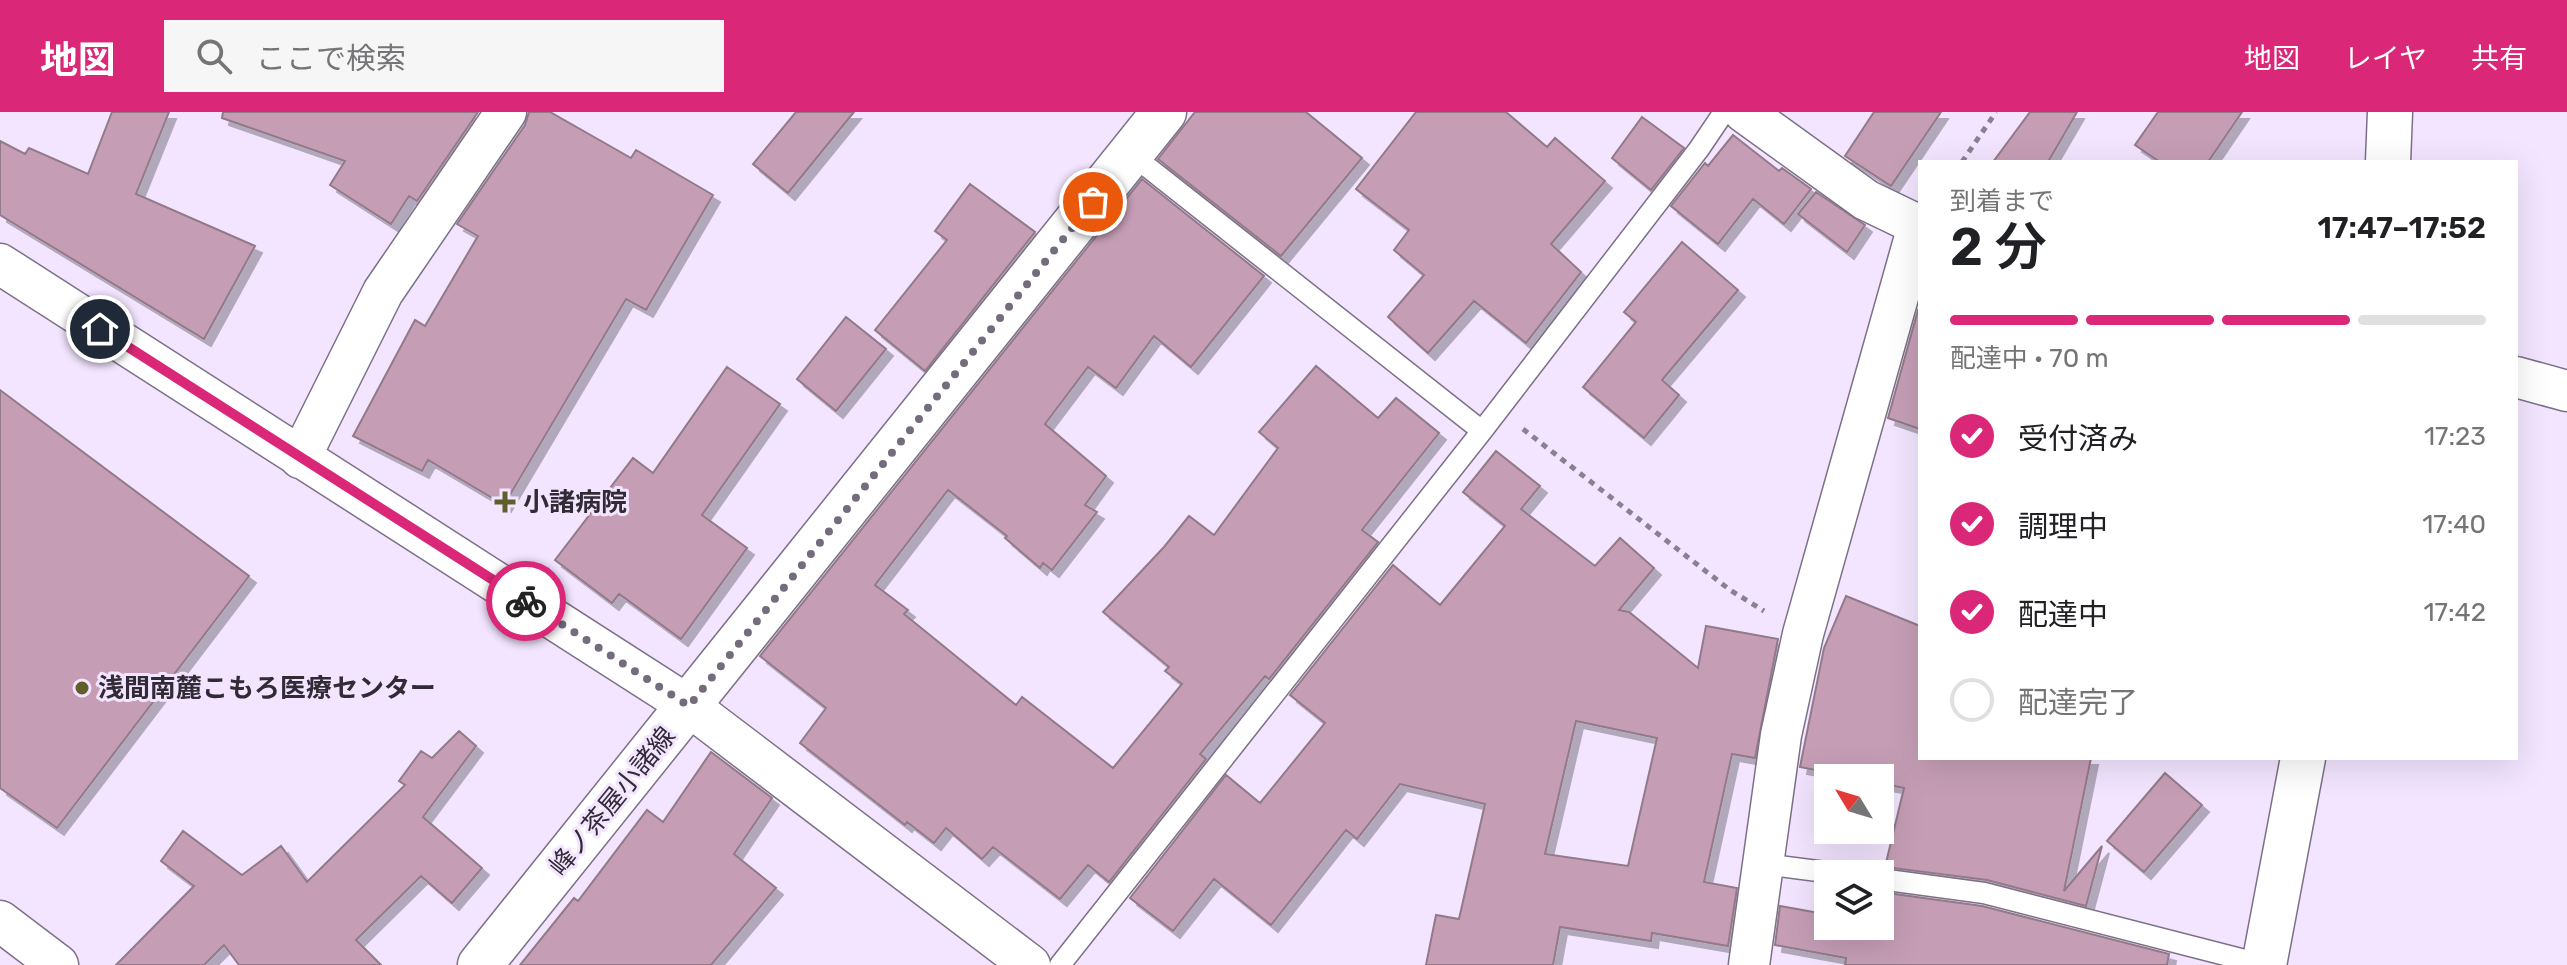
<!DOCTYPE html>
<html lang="ja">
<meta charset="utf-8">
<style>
:root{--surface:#fff;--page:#f6f6f6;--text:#202124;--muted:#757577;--line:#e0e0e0;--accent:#db2777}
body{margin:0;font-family:Rubik,"Noto Sans JP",sans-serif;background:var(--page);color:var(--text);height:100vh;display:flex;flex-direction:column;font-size:30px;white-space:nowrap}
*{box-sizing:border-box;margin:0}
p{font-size:26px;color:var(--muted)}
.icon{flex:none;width:44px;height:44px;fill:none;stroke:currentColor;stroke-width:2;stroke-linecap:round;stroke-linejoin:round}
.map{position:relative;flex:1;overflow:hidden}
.drawer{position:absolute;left:1918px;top:48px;width:600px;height:600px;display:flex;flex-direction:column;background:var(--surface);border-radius:0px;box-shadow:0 8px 32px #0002}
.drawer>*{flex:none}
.needle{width:52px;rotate:308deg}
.fabs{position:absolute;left:1814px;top:652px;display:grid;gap:16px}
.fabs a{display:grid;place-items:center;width:80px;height:80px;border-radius:0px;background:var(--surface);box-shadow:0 8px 32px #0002;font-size:40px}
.pin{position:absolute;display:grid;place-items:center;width:68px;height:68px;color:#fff;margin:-34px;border:4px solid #fff;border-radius:50%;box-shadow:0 2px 8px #0007}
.courier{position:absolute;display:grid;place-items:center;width:80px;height:80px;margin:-40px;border:6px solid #db2777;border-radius:50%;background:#fff;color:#222;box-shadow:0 2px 10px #0007}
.headline em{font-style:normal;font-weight:600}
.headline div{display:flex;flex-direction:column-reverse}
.headline{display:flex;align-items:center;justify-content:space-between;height:136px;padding:0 32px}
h1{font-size:52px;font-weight:600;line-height:60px}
.bar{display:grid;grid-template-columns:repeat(4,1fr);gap:12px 8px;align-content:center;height:96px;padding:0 32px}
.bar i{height:10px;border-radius:6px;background:var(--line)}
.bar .active{background:var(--accent)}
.bar p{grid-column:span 4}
ol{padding:0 32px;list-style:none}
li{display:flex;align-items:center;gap:24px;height:88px}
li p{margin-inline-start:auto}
li .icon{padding:8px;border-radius:50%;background:var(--accent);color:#fff;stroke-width:4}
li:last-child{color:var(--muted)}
li i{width:44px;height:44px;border:4px solid var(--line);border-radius:50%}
header{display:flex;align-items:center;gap:48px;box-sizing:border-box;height:112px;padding:0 40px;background:var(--accent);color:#fff}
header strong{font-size:38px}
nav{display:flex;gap:44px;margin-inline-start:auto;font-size:28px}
.search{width:560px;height:72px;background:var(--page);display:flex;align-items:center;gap:20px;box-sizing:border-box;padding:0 28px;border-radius:0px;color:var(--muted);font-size:30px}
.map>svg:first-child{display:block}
.building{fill:#c59eb6;stroke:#927a89;stroke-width:2;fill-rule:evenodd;filter:url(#shadow)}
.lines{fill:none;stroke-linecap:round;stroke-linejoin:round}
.service-casing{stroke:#7c7087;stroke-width:23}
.minor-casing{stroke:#7c7087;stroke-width:43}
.secondary-casing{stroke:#7c7087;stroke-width:47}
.path{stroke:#8a8092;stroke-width:5;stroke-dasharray:6 6;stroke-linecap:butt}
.service{stroke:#fff;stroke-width:20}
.minor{stroke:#fff;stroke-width:40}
.secondary{stroke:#fff;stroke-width:44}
.done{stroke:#746c7c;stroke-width:8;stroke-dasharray:0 14.4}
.route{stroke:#db2777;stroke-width:10}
.poi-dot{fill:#615e2b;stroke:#f3e5ff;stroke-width:3}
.labels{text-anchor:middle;stroke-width:6;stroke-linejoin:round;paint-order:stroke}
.poi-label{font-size:26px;font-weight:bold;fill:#302b35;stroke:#f3e5ff;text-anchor:start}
.street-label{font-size:26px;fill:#302b35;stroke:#f3e5ff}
</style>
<header>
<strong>地図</strong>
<div class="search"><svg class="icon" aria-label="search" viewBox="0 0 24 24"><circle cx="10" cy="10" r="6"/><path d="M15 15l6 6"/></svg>ここで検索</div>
<nav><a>地図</a><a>レイヤ</a><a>共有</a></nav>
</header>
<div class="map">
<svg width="2567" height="853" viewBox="0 0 2567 853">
<defs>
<filter id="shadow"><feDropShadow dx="7" dy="7" stdDeviation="0" flood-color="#0004"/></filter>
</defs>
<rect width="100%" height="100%" fill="#f3e5ff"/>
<path class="building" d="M112,0H169L136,82L255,134L204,227L0,103V29L25,42L29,36L88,62Z
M223,0H478L417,89L409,84L391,112L330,73L345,49L222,6Z
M529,0H550L631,46L636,38L713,83L646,198L626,187L504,393L428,348L422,359L353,324L415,208L425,214L478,124L457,112L525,13Z
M796,0H854L788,81L753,52Z
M1195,0H1306L1362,46L1281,144L1158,47Z
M1416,0H1506L1547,35L1555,26L1605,69L1551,132L1581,160L1526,231L1474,189L1428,241L1388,205L1424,163L1394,138L1409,118L1356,77Z
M1874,0H1941L1891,74L1845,44Z
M2030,0H2077L2048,50H1993Z
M2158,0H2242L2208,50H2160L2135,33Z
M1642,5L1684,36L1651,78L1612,46Z
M1733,23L1779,59L1782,56L1811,77L1784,112L1753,87L1718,132L1671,94L1705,51L1708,54Z
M1142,67L1264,164L1191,255L1154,224L1116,276L1088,255L1045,312L1106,364L1085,393L1097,400L1052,458L1043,451L1040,456L1005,426L1007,424L948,378L875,473L908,498L904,502L1016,593L1022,585L1113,656L1182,572L1165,559L1169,555L1103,500L1164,435L1189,404L1214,423L1278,336L1259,320L1316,254L1378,306L1396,286L1439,321L1362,418L1378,430L1269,567L1265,564L1200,642L1206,647L1109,770L1088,753L1060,787L993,735L982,747L946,716L934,731L907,710L905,713L800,631L826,596L760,544Z
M970,72L1035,120L925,259L875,218L947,128L935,119Z
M1816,80L1865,113L1847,140L1798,102Z
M1682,130L1738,178L1662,268L1679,283L1644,326L1583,275L1636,210L1624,200Z
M1918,198L1920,199V317L1888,306Z
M846,205L886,237L836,299L797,267Z
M727,255L780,292L702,403L747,436L681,527L619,482L612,491L555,448L633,346L653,361Z
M0,278L249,464L57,716L0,676Z
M1496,339L1540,374L1521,397L1595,454L1620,426L1654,456L1619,498L1629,500L1698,556L1706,514L1778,527L1755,646L1732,642L1704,770L1737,776L1728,834L1652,821L1651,829L1560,815L1553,853H1426L1436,803L1459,807L1485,692L1400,672L1357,727L1346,718L1271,813L1214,767L1173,819L1130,786L1226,663L1260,691L1325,611L1290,583L1393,453L1440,493L1505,414L1463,380ZM1576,609L1657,626L1628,754L1545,742Z
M1846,484L1920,514V646H2091L2064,779L2102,734L2086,794L1987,768L1885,755L1904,676L1880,671V666H1855L1800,655L1824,536Z
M459,619L476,634L423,705L482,756L452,791L421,764L356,828L381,853H239L224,833L204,853H116L194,774L161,749L183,719L242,763L281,734L307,770L405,673L399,669L421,639L432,646Z
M711,640L772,686L734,742L776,776L711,853H520L574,786L578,789L647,698L663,710Z
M2165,661L2202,693L2144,760L2107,729Z
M1823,773L1828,774V814H1880V780L1982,794L2169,842L2167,853H1845L1846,846L1775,833L1780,794L1819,801Z"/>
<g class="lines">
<defs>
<path id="service" d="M1131,42L1482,319
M1763,752L1841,762
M1880,767L1984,781L2264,853
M1060,853L1482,319L1699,37L1724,0"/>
<path id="minor" d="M1744,0L1866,88L1920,114
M0,152L689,594L1030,853
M2516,265L2567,279
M300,346L383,180L506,0
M0,809L58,853
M1749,853L1781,623L1803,522L1918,114"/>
<path id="secondary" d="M2388,50L2390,0
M480,853L1164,0
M2264,853L2303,646"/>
</defs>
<use href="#service" class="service-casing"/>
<use href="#minor" class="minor-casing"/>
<use href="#secondary" class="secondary-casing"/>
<path class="path" d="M1962,50L1996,0
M1523,317L1730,478L1764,499"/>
<use href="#service" class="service"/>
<use href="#minor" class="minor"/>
<use href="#secondary" class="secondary"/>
</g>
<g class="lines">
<path class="done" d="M526,489L689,594L1093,90"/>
<path class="route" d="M100,217L526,489"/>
</g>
<g class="poi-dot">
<path d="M501 378h8v8h8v8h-8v8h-8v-8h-8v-8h8z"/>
<circle cx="82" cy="576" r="8"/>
</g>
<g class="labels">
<g class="poi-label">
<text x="523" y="399">小諸病院</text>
<text x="98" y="585">浅間南麓こもろ医療センター</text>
</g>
<g class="street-label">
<text transform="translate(612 689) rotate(-51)" y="9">峰ノ茶屋小諸線</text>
</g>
</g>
</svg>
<div class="fabs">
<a><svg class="needle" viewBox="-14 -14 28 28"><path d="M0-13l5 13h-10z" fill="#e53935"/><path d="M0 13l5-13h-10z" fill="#757577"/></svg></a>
<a><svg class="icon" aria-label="layers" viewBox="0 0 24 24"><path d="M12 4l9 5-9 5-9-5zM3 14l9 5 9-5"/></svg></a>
</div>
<div class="pin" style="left:1093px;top:90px;background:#ea580c"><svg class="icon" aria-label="bag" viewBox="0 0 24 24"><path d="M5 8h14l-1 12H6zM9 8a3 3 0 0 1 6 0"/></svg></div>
<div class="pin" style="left:100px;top:217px;background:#1f2937"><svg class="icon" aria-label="home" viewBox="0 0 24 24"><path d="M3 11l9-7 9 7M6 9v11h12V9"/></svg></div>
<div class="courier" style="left:526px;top:489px"><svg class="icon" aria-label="bike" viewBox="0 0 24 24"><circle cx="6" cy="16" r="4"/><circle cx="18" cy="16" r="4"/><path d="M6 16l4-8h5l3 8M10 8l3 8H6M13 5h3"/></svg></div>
<section class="drawer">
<div class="headline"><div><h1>2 分</h1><p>到着まで</p></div><em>17:47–17:52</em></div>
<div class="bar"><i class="active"></i><i class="active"></i><i class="active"></i><i></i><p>配達中 · 70 m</p></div>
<ol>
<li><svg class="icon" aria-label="check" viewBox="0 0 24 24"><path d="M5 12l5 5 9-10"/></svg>受付済み<p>17:23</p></li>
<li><svg class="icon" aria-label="check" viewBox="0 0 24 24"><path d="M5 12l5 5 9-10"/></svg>調理中<p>17:40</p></li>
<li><svg class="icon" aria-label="check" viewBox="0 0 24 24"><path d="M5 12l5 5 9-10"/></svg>配達中<p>17:42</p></li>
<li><i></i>配達完了</li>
</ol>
</section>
</div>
